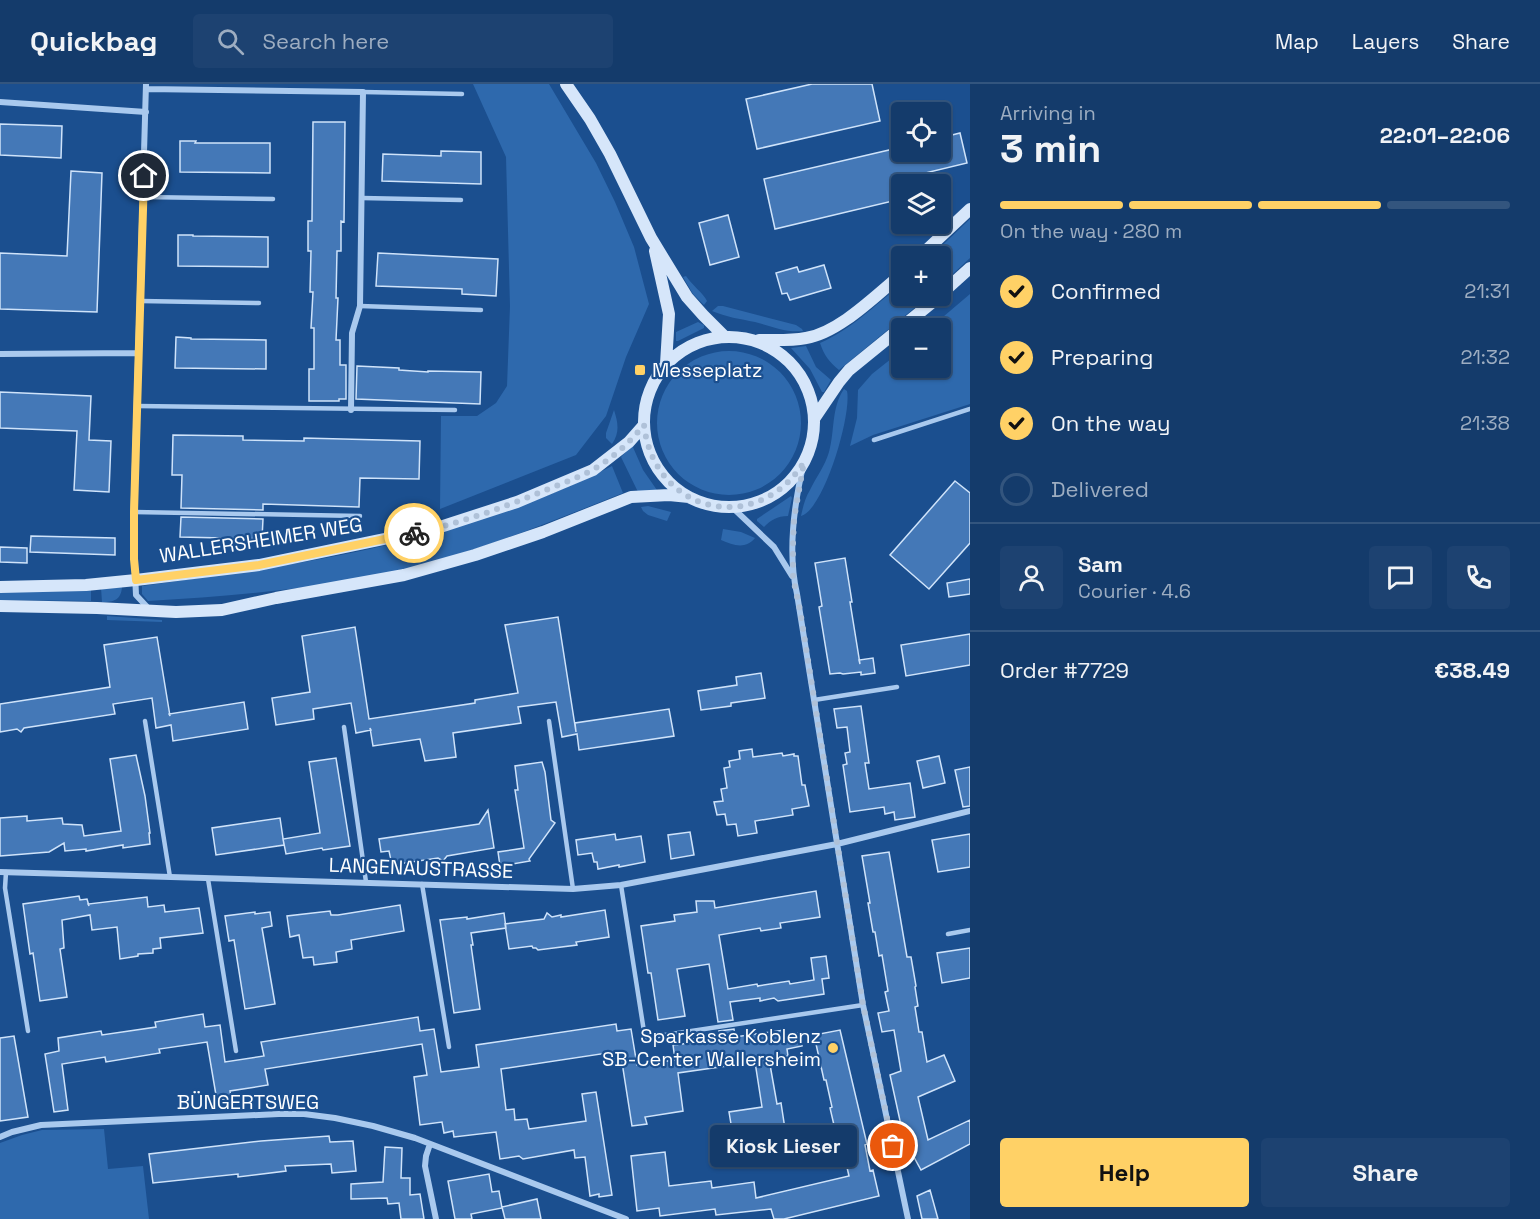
<!DOCTYPE html>
<meta charset="utf-8">
<style>
:root{--surface:#143b6b;--page:#1d4271;--text:#f1f3f6;--muted:#9dadc1;--line:#33557e;--accent:#ffd166}
body{margin:0;font-family:"Space Grotesk",sans-serif;background:var(--page);color:var(--text);height:100vh;display:flex;flex-direction:column;font-size:22px;white-space:nowrap}
*{box-sizing:border-box;margin:0}
p{font-size:20px;color:var(--muted)}
.icon{flex:none;width:33px;height:33px;fill:none;stroke:currentColor;stroke-width:2;stroke-linecap:round;stroke-linejoin:round}
.map{position:relative;flex:1;overflow:hidden}
.panel{display:flex;flex-direction:column;background:var(--surface);width:570px}
.panel>*{flex:none}
.controls{position:absolute;left:891px;top:18px;display:grid;gap:12px}
.controls a{display:grid;place-items:center;width:60px;height:60px;border-radius:6px;background:var(--surface);box-shadow:0 2px 4px #0004,0 0 0 2px var(--line);font-size:30px}
.pin{position:absolute;display:grid;place-items:center;width:51px;height:51px;color:#fff;margin:-26px;border:3px solid #fff;border-radius:50%;box-shadow:0 2px 6px #0007}
.courier{position:absolute;display:grid;place-items:center;width:60px;height:60px;margin:-30px;border:4px solid #ffd166;border-radius:50%;background:#fff;color:#222;box-shadow:0 2px 8px #0007}
.bubble{position:absolute;height:42px;border-radius:6px;background:var(--surface);box-shadow:0 2px 4px #0004,0 0 0 2px var(--line);font-size:20px;font-weight:700;line-height:42px;text-align:center}
.overview em{font-style:normal;font-weight:700}
.overview div{display:flex;flex-direction:column-reverse}
.overview{display:flex;align-items:center;justify-content:space-between;height:102px;padding:0 30px}
h1{font-size:39px;font-weight:700;line-height:45px}
.bar{display:grid;grid-template-columns:repeat(4,1fr);gap:9px 6px;align-content:center;height:72px;padding:0 30px}
.bar i{height:8px;border-radius:4px;background:var(--line)}
.bar .current{background:var(--accent)}
.bar p{grid-column:span 4}
.line{display:flex;align-items:center;gap:15px;padding:0 30px;border-top:2px solid var(--line)}
.line div{flex:1}
.round{display:grid;place-items:center;flex:none;width:63px;height:63px;border-radius:6px;background:var(--page)}
ol{padding:0 30px;list-style:none}
li{display:flex;align-items:center;gap:18px;height:66px}
li p{margin-inline-start:auto}
li .icon{padding:6px;border-radius:50%;background:var(--accent);color:#111;stroke-width:4}
li:last-child{color:var(--muted)}
li i{width:33px;height:33px;border:3px solid var(--line);border-radius:50%}
.cta{display:flex;gap:12px;margin-top:auto;padding:12px 30px}
.cta a{flex:1;height:69px;border-radius:6px;background:var(--accent);color:#111;font-size:24px;font-weight:700;line-height:69px;text-align:center}
.cta a+a{background:var(--page);color:var(--text)}
header{display:flex;align-items:center;gap:36px;box-sizing:border-box;height:84px;padding:0 30px;background:var(--surface);border-bottom:2px solid var(--line)}
header strong{font-size:28px}
nav{display:flex;gap:33px;margin-inline-start:auto;font-size:21px}
.search{width:420px;height:54px;background:var(--page);display:flex;align-items:center;gap:15px;box-sizing:border-box;padding:0 21px;border-radius:6px;color:var(--muted);font-size:22px}
main{display:flex;flex:1;min-height:0}
.map>svg:first-child{display:block}
.green{fill:#2e69ad}
.building{fill:#4478b7;stroke:#cfe3fa;stroke-width:1.5}
.lines{fill:none;stroke-linecap:round;stroke-linejoin:round}
.lane{stroke:#a9c9ee;stroke-width:4.5}
.street{stroke:#a9c9ee;stroke-width:6}
.secondary{stroke:#d6e6fa;stroke-width:12}
.done{stroke:#afc1d8;stroke-width:6;stroke-dasharray:0 10.8}
.route{stroke:#ffd166;stroke-width:8}
.poi-dot{fill:#ffd166;stroke:#1b4f8f;stroke-width:2}
.labels{text-anchor:middle;stroke-width:4.5;stroke-linejoin:round;paint-order:stroke}
.poi-label{font-size:20px;fill:#fff;stroke:#1b4f8f;text-anchor:start}
.street-label{font-size:20px;fill:#fff;stroke:#1b4f8f}
</style>
<header>
<strong>Quickbag</strong>
<div class="search"><svg class="icon" aria-label="search" viewBox="0 0 24 24"><circle cx="10" cy="10" r="6"/><path d="M15 15l6 6"/></svg>Search here</div>
<nav><a>Map</a><a>Layers</a><a>Share</a></nav>
</header>
<main>
<div class="map">
<svg width="970" height="1135" viewBox="0 0 970 1135">
<rect width="100%" height="100%" fill="#1b4f8f"/>
<path class="green" d="M473,0H549L596,79L615,118L634,163L649,220L626,273L606,332L576,371L440,425L441,332H477L496,319L507,302L510,222L506,73Z
M970,135V174L941,201L940,172H931Z
M686,192C691,200 704,210 707,217L704,221L693,210L683,193Z
M901,200L902,212H929L839,286C829,278 824,271 820,259C850,246 876,221 901,200Z
M970,210V320L873,351L850,362L857,334L858,306L872,290L901,267L902,284H940V244H930Z
M718,222H723L796,241L802,245L803,247C786,249 771,242 755,238C740,235 726,233 712,227Z
M698,238L704,241V244L678,257H676V248Z
M806,262L816,283L831,296L824,308H822L810,285L791,264Z
M657 339a72 72 0 1 1 144 0a72 72 0 1 1-144 0Z
M844,305L847,307C852,330 824,426 801,432C803,423 805,414 810,406C816,393 825,382 829,368C835,347 831,324 844,305Z
M614,326C618,339 620,348 612,360L606,354V349Z
M632,361L643,386L659,409L638,408L621,373Z
M612,382L623,409C550,438 475,469 398,487C316,505 232,512 148,517L142,510V502C238,488 335,477 429,450C474,438 519,423 563,405C579,398 596,390 612,382Z
M791,412L792,414L788,432C777,432 771,436 764,443L757,437V435Z
M648,422L671,428L667,437L648,431L643,427L641,423Z
M723,445L741,448L755,454C745,466 733,461 721,456Z
M122,503C121,516 114,518 102,518L101,504Z
M91,505V517L0,516V507Z
M107,532L162,536V538L107,536Z
M104,1045L108,1085L143,1082L149,1135H0V1059L22,1051L42,1046Z"/>
<path class="building" d="M812,0H872L880,37L757,65L746,15Z
M313,38H345L344,138L341,137V167H337L336,214H338L336,256H340V281H346V315H339V317H309V285H314V244H311L313,208H310L311,167H308V137H312Z
M0,40L62,42L61,74L0,71Z
M960,49L967,79L892,97L897,116L775,145L764,95L902,63V68H940V54Z
M180,57H196L195,59H270V89L180,88Z
M441,67L481,68V100L382,97L383,70L441,72Z
M71,87L102,89L97,228L0,225V169L67,172Z
M728,131L739,173L710,181L699,139Z
M178,151H193V152L268,153V183L178,182Z
M378,169L498,175L496,212L462,210V205L376,202Z
M824,181L831,204L790,216L787,209L782,210L776,189L797,183L799,188Z
M176,253L191,254V255L266,256V285L175,284Z
M357,282L399,284V286L428,288V287L481,288L480,320L356,315Z
M0,308L91,312L89,356L111,357L109,408L74,406L77,347L0,344Z
M173,351L243,352V356L304,357V354L420,357L419,395L360,394L359,423L263,420V426L181,424L182,391H172Z
M955,397L970,409V459L929,505L890,471Z
M181,433L263,435L262,455L180,453Z
M31,452L115,454V471L30,468Z
M0,463L27,464V479L0,478Z
M845,474L852,518H850L860,580L859,576L873,574L875,589L861,591V588L843,590L840,589L830,590L819,523L822,522L815,479Z
M970,495V510L949,513L947,499Z
M558,533L576,648L575,639L669,625L674,652L579,666L577,650L562,653L556,618L518,623L521,639L453,649L456,673L425,677L420,655L373,662L370,644L371,646L356,649L351,619L313,625L314,635L276,641L272,614L310,608L302,552L355,543L369,635L475,619V616L518,609L505,541Z
M970,550V581L906,592L901,561Z
M157,553L170,632L169,630L244,618L248,645L173,657L171,641L156,644L152,614L113,620L115,630L24,644L21,648L17,645L0,648V620L110,603L104,561Z
M761,589L765,614L731,619V622L701,626L698,607L737,601L736,593Z
M861,622L869,679H865L869,705L910,699L915,733L895,736L894,728L885,730L884,723L850,728L843,681L847,680L845,669L850,668L847,643L837,644L834,625Z
M752,665L753,673L782,669L783,672L794,670V672H798L802,701H805L809,722L792,725L793,731L755,737L757,749L738,752L736,740L727,741L725,730L717,731L714,718L723,717L721,705L727,704L724,684L730,683L729,677L740,675L739,667Z
M136,671L145,712L150,749H149L150,760L123,764V761L86,767V765L65,767L64,759L49,768L0,772V734L27,732V737L62,734L63,740L82,741L84,752L121,747L110,675Z
M939,672L945,699L923,704L917,677Z
M336,674L350,762L323,766L322,764L286,770L283,755L320,749L309,678Z
M542,678L545,688L551,736L555,739L529,775L530,777L500,782L498,768L524,764L515,706H518L515,682Z
M970,683V722L963,723L955,686Z
M488,726L494,764L447,772L443,777L438,774L392,781L389,767L381,768L379,755L479,740Z
M280,734L284,761L216,771L212,744Z
M690,748L694,771L671,775L668,751Z
M615,750L616,756L641,752L645,778L619,783V781L598,785L597,778H594L592,769L578,771L576,756Z
M970,750V783L938,788L932,756Z
M889,768L907,873H911L916,902L915,903L918,922L915,923L919,948H922L927,978L944,971L955,997L918,1013L928,1056L970,1036V1060L921,1086L904,1055L890,991L901,987L894,946L882,948L878,929L889,927L885,908L888,907L882,871L879,872L875,848H873L868,819H870L862,772Z
M816,807L820,833L780,839L781,844L761,847L760,844L719,851L728,905L757,900L758,903V902L789,897L790,900L814,896L811,874L826,872L829,894L822,895L824,910L778,917L774,914L760,917V914L730,918L733,936L718,938L709,880L677,885L685,932L658,936L651,889H648L641,842L675,837L674,831L697,828L696,817H714L715,824Z
M79,812L80,816L87,815L89,822L88,820L147,813L148,823L164,821L165,828L199,824L203,849L160,854L161,864L153,865V869L138,870V872L120,875L117,843L92,846L90,831L62,836L64,864L60,865L67,913L40,917L33,869L30,870L23,820Z
M400,821L404,847L351,856L352,865L336,868L337,878L314,881L313,873L303,874L299,851L290,853L287,832L330,827L331,831H338Z
M605,826L609,853L576,858L577,861L538,866L536,864H533L532,862L509,865L505,840L544,835L547,829L552,833L561,831V833Z
M255,828V830L270,828L272,842L262,844L275,920L245,925L234,856L229,857L225,832Z
M504,829L506,844L471,849L473,861H471L480,925L454,929L440,836L467,833V835Z
M970,864V894L942,899L937,869Z
M203,930L205,943L220,941L225,978L264,972L261,958L418,933L420,947L434,945L441,988L479,983L476,961L616,940L617,947L631,945L637,981L675,976L673,961L691,959L693,955L697,958L720,955L719,947L734,945L735,953L784,946L785,951L800,949L802,962L787,965L788,972L769,975L777,1020L781,1019L787,1058L773,1060V1058L735,1064L729,1028L762,1023L755,978L678,989L683,1027L645,1033L647,1040L632,1042L621,972L608,975L607,969L501,985L506,1026L514,1025L515,1036L527,1035L529,1045L586,1037L582,1010L596,1008L612,1111L599,1113V1110L590,1112L585,1073L575,1074L574,1066L523,1075L519,1072L500,1075L496,1048L454,1053L453,1047L444,1049L442,1038L420,1041L414,993L427,991L422,960L265,985L268,1001L230,1007L231,1014L217,1017L207,958L159,965L160,969L106,978L105,973L62,980L68,1026L54,1028L45,970L59,967L58,954L101,947L102,951L156,943L155,938Z
M840,946L867,1060L865,1061L870,1087L873,1086L879,1112L784,1135H774L771,1125L716,1131L715,1125L660,1132L659,1124L637,1127L631,1072L665,1068L669,1102L711,1097L712,1104L754,1098L756,1114L849,1092L843,1066L840,1067L830,1024L832,1023L826,996H824L814,951Z
M14,952L28,1033L0,1037V954Z
M329,1052L330,1058L353,1057L356,1087L332,1089L331,1080L285,1082L286,1087L238,1093V1090L153,1099L149,1070L261,1057Z
M385,1063L402,1064L401,1094H410V1111L420,1110L424,1135H401L399,1119L388,1120L387,1114L351,1115V1100L383,1098Z
M489,1090L492,1108L499,1107L502,1124L471,1130L472,1135H455L448,1097Z
M930,1106L938,1135H922L917,1112Z
M537,1115L541,1135H505L502,1123Z"/>
<g class="lines">
<path class="lane" d="M363,8L462,10
M144,113L273,115
M362,114L461,116
M141,217L259,219
M360,222L481,226
M137,322L455,326
M874,356L970,325
M134,428L360,432
M814,616L897,603
M145,637L170,793
M549,637L573,805
M344,643L366,798
M6,788L5,804L28,947
M208,795L236,967
M422,800L449,963
M621,801L645,954L863,921
M948,850L970,846"/>
<path class="street" d="M146,0L133,446L136,511L149,525
M146,5L363,8L360,222L352,249L351,326
M0,18L146,28
M0,270L139,269
M804,378C794,420 787,467 797,510L863,921L908,1135
M732,423L774,463L792,492
M0,788L573,805L621,801L837,760L970,727
M0,1053L12,1048L41,1041L279,1030H304L335,1034L373,1042L415,1054L626,1135
M430,1060L426,1072L425,1082L436,1135"/>
<path class="secondary" d="M566,0L590,35L610,70L651,154L687,213L703,231L725,253
M655,167L669,230L666,280
M920,172L970,125
M940,211L970,184
M644 338a85 85 0 1 1 170 0a85 85 0 1 1-170 0Z
M759,256C775,256 790,257 806,254C839,249 876,211 902,190
M814,335L839,298L849,286L940,212
M0,503L86,501L136,496L259,481L437,444L517,418L593,386L629,358L644,341
M0,522L97,524L176,528L222,526L276,514L404,491L475,471L543,448L631,413L669,411L689,413"/>
</g>
<g class="lines">
<path class="done" d="M414,449C457,440 500,425 541,408C558,401 576,395 592,386C612,375 629,359 644,341C654,430 757,453 804,378L794,435L793,461V494L800,526L863,921L893,1062"/>
<path class="route" d="M144,92L134,428V475L136,496L259,481L414,449"/>
</g>
<g class="poi-dot">
<rect x="634" y="280" width="12" height="12" rx="3"/>
<circle cx="833" cy="964" r="6"/>
</g>
<g class="labels">
<g class="poi-label">
<text x="652" y="293">Messeplatz</text>
<text x="821" y="959" text-anchor="end">Sparkasse Koblenz<tspan x="821" dy="23">SB-Center Wallersheim</tspan></text>
</g>
<g class="street-label">
<text transform="translate(261 456) rotate(-9)" y="7">WALLERSHEIMER WEG</text>
<text transform="translate(421 784) rotate(2)" y="7">LANGENAUSTRASSE</text>
<text x="248" y="1025">BÜNGERTSWEG</text>
</g>
</g>
</svg>
<div class="controls">
<a><svg class="icon" aria-label="locate" viewBox="0 0 24 24"><circle cx="12" cy="12" r="6"/><path d="M12 2v4M12 18v4M2 12h4M18 12h4"/></svg></a>
<a><svg class="icon" aria-label="layers" viewBox="0 0 24 24"><path d="M12 4l9 5-9 5-9-5zM3 14l9 5 9-5"/></svg></a>
<a>+</a>
<a>−</a>
</div>
<div class="pin" style="left:893px;top:1062px;background:#ea580c"><svg class="icon" aria-label="bag" viewBox="0 0 24 24"><path d="M5 8h14l-1 12H6zM9 8a3 3 0 0 1 6 0"/></svg></div>
<div class="pin" style="left:144px;top:92px;background:#1f2937"><svg class="icon" aria-label="home" viewBox="0 0 24 24"><path d="M3 11l9-7 9 7M6 9v11h12V9"/></svg></div>
<div class="courier" style="left:414px;top:449px"><svg class="icon" aria-label="bike" viewBox="0 0 24 24"><circle cx="6" cy="16" r="4"/><circle cx="18" cy="16" r="4"/><path d="M6 16l4-8h5l3 8M10 8l3 8H6M13 5h3"/></svg></div>
<div class="bubble" style="left:710px;top:1041px;width:147px">Kiosk Lieser</div>
</div>
<section class="panel">
<div class="overview"><div><h1>3 min</h1><p>Arriving in</p></div><em>22:01–22:06</em></div>
<div class="bar"><i class="current"></i><i class="current"></i><i class="current"></i><i></i><p>On the way · 280 m</p></div>
<ol>
<li><svg class="icon" aria-label="check" viewBox="0 0 24 24"><path d="M5 12l5 5 9-10"/></svg>Confirmed<p>21:31</p></li>
<li><svg class="icon" aria-label="check" viewBox="0 0 24 24"><path d="M5 12l5 5 9-10"/></svg>Preparing<p>21:32</p></li>
<li><svg class="icon" aria-label="check" viewBox="0 0 24 24"><path d="M5 12l5 5 9-10"/></svg>On the way<p>21:38</p></li>
<li><i></i>Delivered</li>
</ol>
<div class="line" style="height:108px"><a class="round"><svg class="icon" aria-label="person" viewBox="0 0 24 24"><circle cx="12" cy="8" r="4"/><path d="M4 21q1-7 8-7t8 7"/></svg></a><div><b>Sam</b><p>Courier · 4.6</p></div><a class="round"><svg class="icon" aria-label="chat" viewBox="0 0 24 24"><path d="M4 5h16v11H9l-5 4z"/></svg></a><a class="round"><svg class="icon" aria-label="phone" viewBox="0 0 24 24"><path d="M5 4h4l2 5-3 2q2 4 5 5l2-3 5 2v4C11 20 4 13 5 4z"/></svg></a></div>
<div class="line" style="height:78px"><div>Order #7729</div><b>€38.49</b></div>
<div class="cta"><a>Help</a><a>Share</a></div>
</section>
</main>
